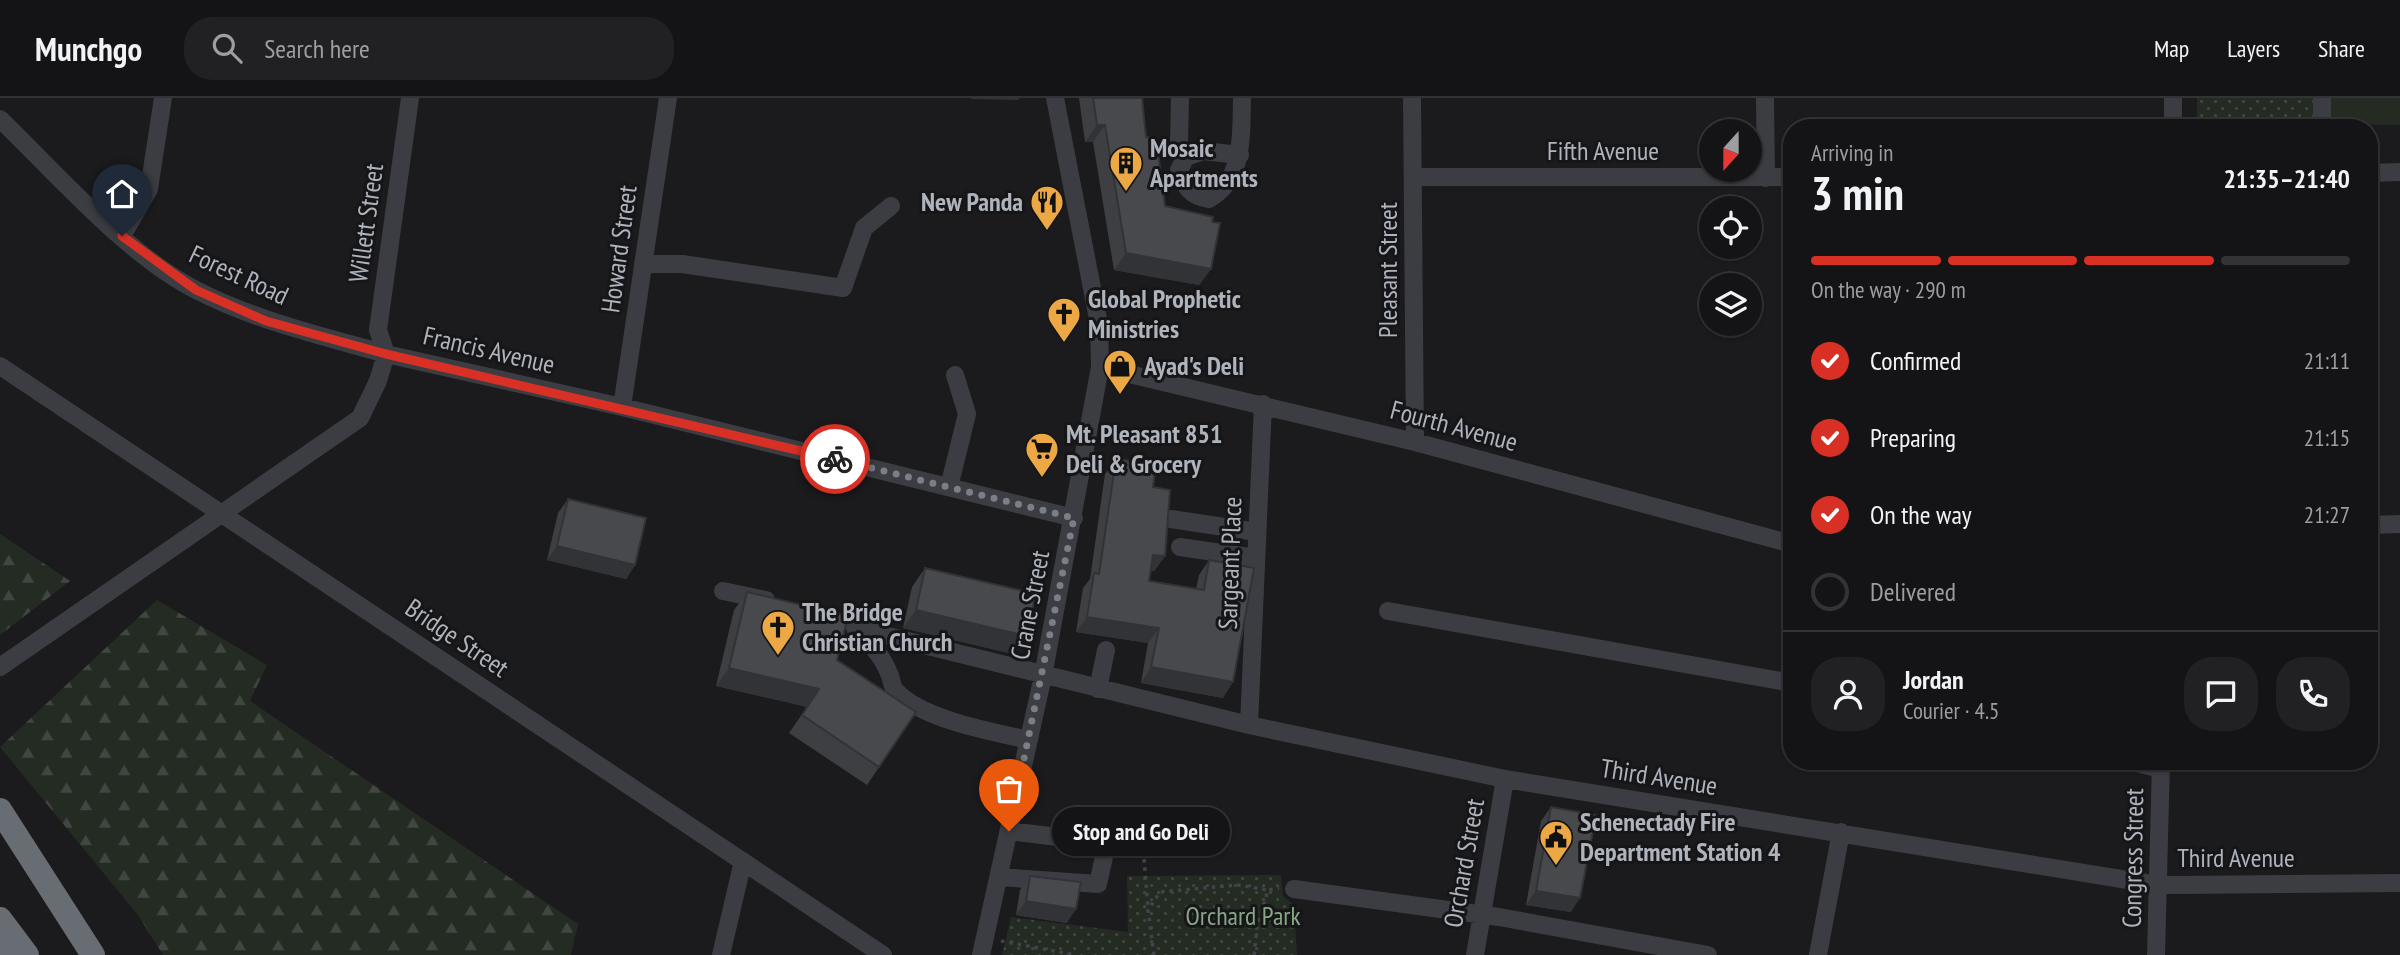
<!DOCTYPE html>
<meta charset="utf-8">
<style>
:root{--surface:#141416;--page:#212123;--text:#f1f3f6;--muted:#9d9ea1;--line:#333335;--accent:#d93025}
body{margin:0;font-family:"PT Sans Narrow",sans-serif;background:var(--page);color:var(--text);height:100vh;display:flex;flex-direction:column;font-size:26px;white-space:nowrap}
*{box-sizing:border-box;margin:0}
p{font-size:23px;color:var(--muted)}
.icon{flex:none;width:38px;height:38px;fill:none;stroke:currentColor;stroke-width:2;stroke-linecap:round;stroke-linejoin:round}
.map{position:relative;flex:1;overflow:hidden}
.details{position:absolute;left:1783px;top:21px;width:595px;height:651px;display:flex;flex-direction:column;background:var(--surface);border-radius:28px;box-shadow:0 2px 5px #0004,0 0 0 2px var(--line)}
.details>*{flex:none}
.needle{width:46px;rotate:201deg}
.tools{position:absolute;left:1699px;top:21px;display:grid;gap:14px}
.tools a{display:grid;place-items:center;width:63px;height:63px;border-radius:50%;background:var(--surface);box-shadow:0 2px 5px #0004,0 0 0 2px var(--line);font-size:35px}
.pin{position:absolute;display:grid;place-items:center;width:60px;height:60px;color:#fff;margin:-72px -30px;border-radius:50% 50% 50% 0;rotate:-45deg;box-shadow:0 0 7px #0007}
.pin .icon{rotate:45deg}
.courier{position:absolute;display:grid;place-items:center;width:70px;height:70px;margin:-35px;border:5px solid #d93025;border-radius:50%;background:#fff;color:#222;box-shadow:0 2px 9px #0007}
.bubble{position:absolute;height:49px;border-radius:24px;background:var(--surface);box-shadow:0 2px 5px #0004,0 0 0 2px var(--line);font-size:23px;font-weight:700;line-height:49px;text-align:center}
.overview em{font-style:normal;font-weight:700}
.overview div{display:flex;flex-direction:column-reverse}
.overview{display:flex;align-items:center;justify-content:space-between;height:119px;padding:0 28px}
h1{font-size:46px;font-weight:700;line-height:52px}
.bar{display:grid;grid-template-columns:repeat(4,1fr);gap:10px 7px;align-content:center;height:84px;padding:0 28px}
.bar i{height:9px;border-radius:5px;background:var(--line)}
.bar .current{background:var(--accent)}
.bar p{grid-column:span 4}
.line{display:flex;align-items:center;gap:18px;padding:0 28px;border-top:2px solid var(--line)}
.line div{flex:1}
.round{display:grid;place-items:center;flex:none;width:74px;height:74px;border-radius:28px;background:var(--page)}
ol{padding:0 28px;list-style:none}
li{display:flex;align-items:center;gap:21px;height:77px}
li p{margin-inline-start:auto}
li .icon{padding:7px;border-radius:50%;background:var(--accent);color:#fff;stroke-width:4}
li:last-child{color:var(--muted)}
li i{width:38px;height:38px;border:4px solid var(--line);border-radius:50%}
header{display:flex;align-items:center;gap:42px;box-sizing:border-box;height:98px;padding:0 35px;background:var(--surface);border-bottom:2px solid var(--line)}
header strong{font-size:33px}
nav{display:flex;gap:38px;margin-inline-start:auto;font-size:24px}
.search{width:490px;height:63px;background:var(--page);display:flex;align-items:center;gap:18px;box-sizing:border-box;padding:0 24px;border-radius:28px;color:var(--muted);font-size:26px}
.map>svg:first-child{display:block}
.grass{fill:#232b23}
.forest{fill:url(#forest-firs)}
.park{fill:url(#park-dots)}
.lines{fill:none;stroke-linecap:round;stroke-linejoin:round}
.path{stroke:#424449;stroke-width:3.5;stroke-dasharray:3.5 5;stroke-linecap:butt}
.minor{stroke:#3c3d42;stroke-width:18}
.highway{stroke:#686c73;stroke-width:24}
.wall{fill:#3e3f42}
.shaded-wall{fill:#323336}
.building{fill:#48494d;stroke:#323336;stroke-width:2}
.done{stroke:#7b7e84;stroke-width:7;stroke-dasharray:0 12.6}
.route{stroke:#d93025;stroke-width:9}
.labels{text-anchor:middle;stroke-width:6;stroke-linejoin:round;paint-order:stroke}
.poi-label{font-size:26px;font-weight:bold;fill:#aeb3bc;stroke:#161618;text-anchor:start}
.street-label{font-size:26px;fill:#aeb3bc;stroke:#161618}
.park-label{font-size:26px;fill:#86a686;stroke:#161618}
</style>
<header>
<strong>Munchgo</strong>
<div class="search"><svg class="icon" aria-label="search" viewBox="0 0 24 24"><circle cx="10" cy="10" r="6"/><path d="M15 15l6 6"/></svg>Search here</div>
<nav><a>Map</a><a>Layers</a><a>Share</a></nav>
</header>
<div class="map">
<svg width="2400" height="857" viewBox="0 0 2400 857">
<defs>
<pattern id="forest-firs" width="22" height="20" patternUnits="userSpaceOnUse" patternTransform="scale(1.75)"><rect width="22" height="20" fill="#232b23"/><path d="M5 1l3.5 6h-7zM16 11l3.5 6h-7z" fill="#404741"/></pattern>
<pattern id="park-dots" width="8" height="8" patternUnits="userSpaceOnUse" patternTransform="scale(1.75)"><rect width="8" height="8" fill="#232b23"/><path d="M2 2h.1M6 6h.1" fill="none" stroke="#404741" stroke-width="1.8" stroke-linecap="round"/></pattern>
</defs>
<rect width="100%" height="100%" fill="#1b1b1d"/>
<path class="grass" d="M2331,0H2400V27L2331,26Z"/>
<path class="forest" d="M0,436L70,483L0,537Z
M157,502L267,567L250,603L578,826L571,857H163L138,817L0,649Z"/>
<path class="park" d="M2197,0H2314V30H2197Z
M1281,777L1283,798L1294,807L1297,857H1002L1011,819L1128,834L1127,778Z"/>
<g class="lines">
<path class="path" d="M1144,761L1148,809
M1001,843L1075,857
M1154,857L1148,812L1160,794L1238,787L1268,792
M1254,857L1257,829L1268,792L1279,790"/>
<path class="minor" d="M1180,0L1179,46L1186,59
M1412,0L1415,344
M1765,0L1766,80
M0,21C57,76 128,158 198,193C257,223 322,238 386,256
M2173,30V0
M2322,30V0
M1240,57L1203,53L1186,59L1179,72C1185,90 1191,98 1209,101C1245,80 1241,37 1242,0
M2370,75L2400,74
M1414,79H1792
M122,138L149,91L163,0
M643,166H682L843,190L864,130L891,108
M386,256L378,232L410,0
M0,268L883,857
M1100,269L1415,344L1792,446
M622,309L668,0
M949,389L967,316L955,277
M1171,421L1257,434
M2370,427L2400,426
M1180,449L1256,460
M723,493L766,502
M1388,513L1792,585
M855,530L1249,627L1505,681L2146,785L2179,787L2400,785
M855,530C868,543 881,556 888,573C892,580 891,588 896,593C921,621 992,634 1029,642
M0,569L360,320L378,283L386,256L622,309L1074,420
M1098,591L1106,552
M1249,627L1263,306
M2128,663L2161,671
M1107,745L1190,749
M999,779L1098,786L1107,745L1009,733
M1294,791L1499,819L1708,857
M721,857L743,763
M981,857L1043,578L1100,269L1099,226L1055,0
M1475,857L1505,681
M1818,857L1841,734
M2156,857L2161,663"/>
<path class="highway" d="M0,712L93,857
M0,821L27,857
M0,853L3,857"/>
</g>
<path class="wall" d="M1079,0H1142L1146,39L1149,46L1165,108L1211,171L1199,187L1114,172L1093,44H1085Z
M1116,361L1153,389L1165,458L1154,473H1150L1149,483L1196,491L1199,477L1209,462L1223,600L1141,585L1148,545L1076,534L1083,490L1090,481L1105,376Z
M568,401L635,467L626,481L547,462L558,415Z
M925,470L1013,556L903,530L912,489Z
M747,494L837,562L916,614L867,687L789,635L807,609L716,588L734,512Z
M1551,709L1571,814L1526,807L1541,723Z
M1030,778L1067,825L1016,817L1020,792Z"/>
<path class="shaded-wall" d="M971,0H1020L1018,2L971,1Z
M1097,27H1105L1093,44H1085Z
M1126,155L1211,171L1199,187L1114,172Z
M557,448L635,467L626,481L547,462Z
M1153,457L1165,458L1154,473L1142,472Z
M916,512L1026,538L1013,556L903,530Z
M1087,519L1159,530L1148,545L1076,534Z
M1151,569L1233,584L1223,600L1141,585Z
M729,570L819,591L807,609L716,588Z
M1536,793L1580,800L1571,814L1526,807Z
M1026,803L1076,811L1067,825L1016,817Z"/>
<path class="building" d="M1093,0H1142L1146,39H1149V46H1157L1165,108L1213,119L1212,124L1220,125L1211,171L1126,155L1105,27H1097Z
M1116,361L1156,366L1153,389L1170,392L1165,458L1153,457L1149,483L1204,492L1209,462L1254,470L1233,584L1151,569L1159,530L1087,519L1094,475L1099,476Z
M568,401L646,420L635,467L557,448Z
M925,470L1036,496L1026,538L916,512Z
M747,494L848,518L837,562L916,614L879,669L802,617L819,591L729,570Z
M1551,709L1596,717L1580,800L1536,793Z
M1030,778L1081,784L1076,811L1026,803Z"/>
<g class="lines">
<path class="done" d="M835,361L1074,420L1009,733"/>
<path class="route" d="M122,138L196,192L266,223L386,256L835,361"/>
</g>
<defs>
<symbol id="building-pin" viewBox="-11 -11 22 30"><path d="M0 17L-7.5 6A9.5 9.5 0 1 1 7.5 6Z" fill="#eba845" stroke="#161618"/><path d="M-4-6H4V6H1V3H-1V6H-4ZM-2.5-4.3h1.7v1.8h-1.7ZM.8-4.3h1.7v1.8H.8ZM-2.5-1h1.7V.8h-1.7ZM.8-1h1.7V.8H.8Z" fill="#111"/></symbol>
<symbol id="restaurant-pin" viewBox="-11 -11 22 30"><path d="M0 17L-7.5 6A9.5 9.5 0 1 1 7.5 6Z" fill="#eba845" stroke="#161618"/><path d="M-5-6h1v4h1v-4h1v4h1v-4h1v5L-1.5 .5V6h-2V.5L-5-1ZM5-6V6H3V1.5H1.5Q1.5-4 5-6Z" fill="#111"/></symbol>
<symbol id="church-pin" viewBox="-11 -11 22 30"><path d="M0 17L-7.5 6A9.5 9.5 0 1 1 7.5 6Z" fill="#eba845" stroke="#161618"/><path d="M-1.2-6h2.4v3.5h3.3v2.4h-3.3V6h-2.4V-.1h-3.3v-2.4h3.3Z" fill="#111"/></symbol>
<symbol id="shop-pin" viewBox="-11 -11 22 30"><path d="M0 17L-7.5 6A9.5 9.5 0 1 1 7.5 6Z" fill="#eba845" stroke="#161618"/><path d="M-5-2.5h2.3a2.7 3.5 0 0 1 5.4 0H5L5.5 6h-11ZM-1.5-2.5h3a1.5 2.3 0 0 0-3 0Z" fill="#111"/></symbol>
<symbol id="supermarket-pin" viewBox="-11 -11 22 30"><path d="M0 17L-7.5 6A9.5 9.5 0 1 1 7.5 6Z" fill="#eba845" stroke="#161618"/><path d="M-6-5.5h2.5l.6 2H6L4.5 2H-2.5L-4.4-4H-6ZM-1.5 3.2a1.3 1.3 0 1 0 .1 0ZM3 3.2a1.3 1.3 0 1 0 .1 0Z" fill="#111"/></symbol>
<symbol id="civic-pin" viewBox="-11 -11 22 30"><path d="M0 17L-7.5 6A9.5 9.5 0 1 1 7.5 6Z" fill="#eba845" stroke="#161618"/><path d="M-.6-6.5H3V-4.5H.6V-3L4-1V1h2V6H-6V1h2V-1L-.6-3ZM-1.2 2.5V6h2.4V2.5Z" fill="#111"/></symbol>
</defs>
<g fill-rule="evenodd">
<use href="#building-pin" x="1107" y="46" width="38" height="52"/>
<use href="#restaurant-pin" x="1028" y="85" width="38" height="52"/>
<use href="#church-pin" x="1045" y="197" width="38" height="52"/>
<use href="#shop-pin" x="1101" y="249" width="38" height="52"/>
<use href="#supermarket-pin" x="1023" y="332" width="38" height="52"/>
<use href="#church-pin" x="759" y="510" width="38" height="52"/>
<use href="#civic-pin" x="1537" y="720" width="38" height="52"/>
</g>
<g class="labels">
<g class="poi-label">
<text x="1150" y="59">Mosaic<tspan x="1150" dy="30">Apartments</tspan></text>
<text x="1023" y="113" text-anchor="end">New Panda</text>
<text x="1088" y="210">Global Prophetic<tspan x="1088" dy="30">Ministries</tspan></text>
<text x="1144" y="277">Ayad's Deli</text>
<text x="1066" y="345">Mt. Pleasant 851<tspan x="1066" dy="30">Deli &amp; Grocery</tspan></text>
<text x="802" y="523">The Bridge<tspan x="802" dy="30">Christian Church</tspan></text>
<text x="1580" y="733">Schenectady Fire<tspan x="1580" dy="30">Department Station 4</tspan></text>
</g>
<g class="street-label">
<text x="1603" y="62">Fifth Avenue</text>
<text transform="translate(366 125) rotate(-82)" y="9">Willett Street</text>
<text transform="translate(619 151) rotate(-82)" y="9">Howard Street</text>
<text transform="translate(1388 172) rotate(-90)" y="9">Pleasant Street</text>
<text transform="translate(239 177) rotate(25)" y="9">Forest Road</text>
<text transform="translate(489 252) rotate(13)" y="9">Francis Avenue</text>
<text transform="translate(1454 328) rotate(15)" y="9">Fourth Avenue</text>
<text transform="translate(1230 465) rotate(-88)" y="9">Sargeant Place</text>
<text transform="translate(1030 507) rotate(-79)" y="9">Crane Street</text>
<text transform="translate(457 540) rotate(34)" y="9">Bridge Street</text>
<text transform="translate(1659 679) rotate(9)" y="9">Third Avenue</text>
<text transform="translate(2133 760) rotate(-89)" y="9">Congress Street</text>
<text x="2236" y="769">Third Avenue</text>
<text transform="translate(1464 765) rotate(-80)" y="9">Orchard Street</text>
</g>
<g class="park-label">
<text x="1243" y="827">Orchard Park</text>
</g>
</g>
</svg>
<div class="tools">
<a><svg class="needle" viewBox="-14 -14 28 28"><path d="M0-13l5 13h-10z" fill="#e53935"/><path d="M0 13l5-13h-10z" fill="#9d9ea1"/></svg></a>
<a><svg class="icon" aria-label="locate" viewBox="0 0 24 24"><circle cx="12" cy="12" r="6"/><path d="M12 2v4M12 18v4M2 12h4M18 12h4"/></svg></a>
<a><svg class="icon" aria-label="layers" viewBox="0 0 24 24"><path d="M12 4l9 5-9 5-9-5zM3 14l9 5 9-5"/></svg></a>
</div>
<div class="pin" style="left:1009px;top:733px;background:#ea580c"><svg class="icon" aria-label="bag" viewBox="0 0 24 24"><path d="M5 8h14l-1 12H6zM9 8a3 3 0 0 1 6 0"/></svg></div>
<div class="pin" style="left:122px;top:138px;background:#1f2937"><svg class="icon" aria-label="home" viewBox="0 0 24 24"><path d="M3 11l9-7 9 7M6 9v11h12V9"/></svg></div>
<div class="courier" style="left:835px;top:361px"><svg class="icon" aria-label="bike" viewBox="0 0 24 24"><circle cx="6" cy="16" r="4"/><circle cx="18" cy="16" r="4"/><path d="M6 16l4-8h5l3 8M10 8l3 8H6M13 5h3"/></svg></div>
<div class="bubble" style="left:1052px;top:709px;width:178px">Stop and Go Deli</div>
<section class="details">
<div class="overview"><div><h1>3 min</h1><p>Arriving in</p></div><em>21:35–21:40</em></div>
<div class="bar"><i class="current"></i><i class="current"></i><i class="current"></i><i></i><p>On the way · 290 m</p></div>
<ol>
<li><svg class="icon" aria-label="check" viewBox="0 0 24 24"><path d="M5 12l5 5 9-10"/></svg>Confirmed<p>21:11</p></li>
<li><svg class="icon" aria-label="check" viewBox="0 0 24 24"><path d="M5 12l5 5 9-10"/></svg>Preparing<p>21:15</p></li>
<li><svg class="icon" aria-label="check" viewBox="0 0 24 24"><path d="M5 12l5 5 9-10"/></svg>On the way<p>21:27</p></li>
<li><i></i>Delivered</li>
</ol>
<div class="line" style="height:126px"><a class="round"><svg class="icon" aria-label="person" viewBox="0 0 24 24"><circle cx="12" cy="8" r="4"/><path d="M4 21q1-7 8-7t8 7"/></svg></a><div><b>Jordan</b><p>Courier · 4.5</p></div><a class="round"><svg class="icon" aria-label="chat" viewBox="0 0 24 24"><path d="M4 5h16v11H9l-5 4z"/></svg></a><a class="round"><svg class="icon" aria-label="phone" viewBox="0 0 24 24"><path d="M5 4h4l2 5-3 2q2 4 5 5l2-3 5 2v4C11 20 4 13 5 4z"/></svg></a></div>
</section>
</div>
